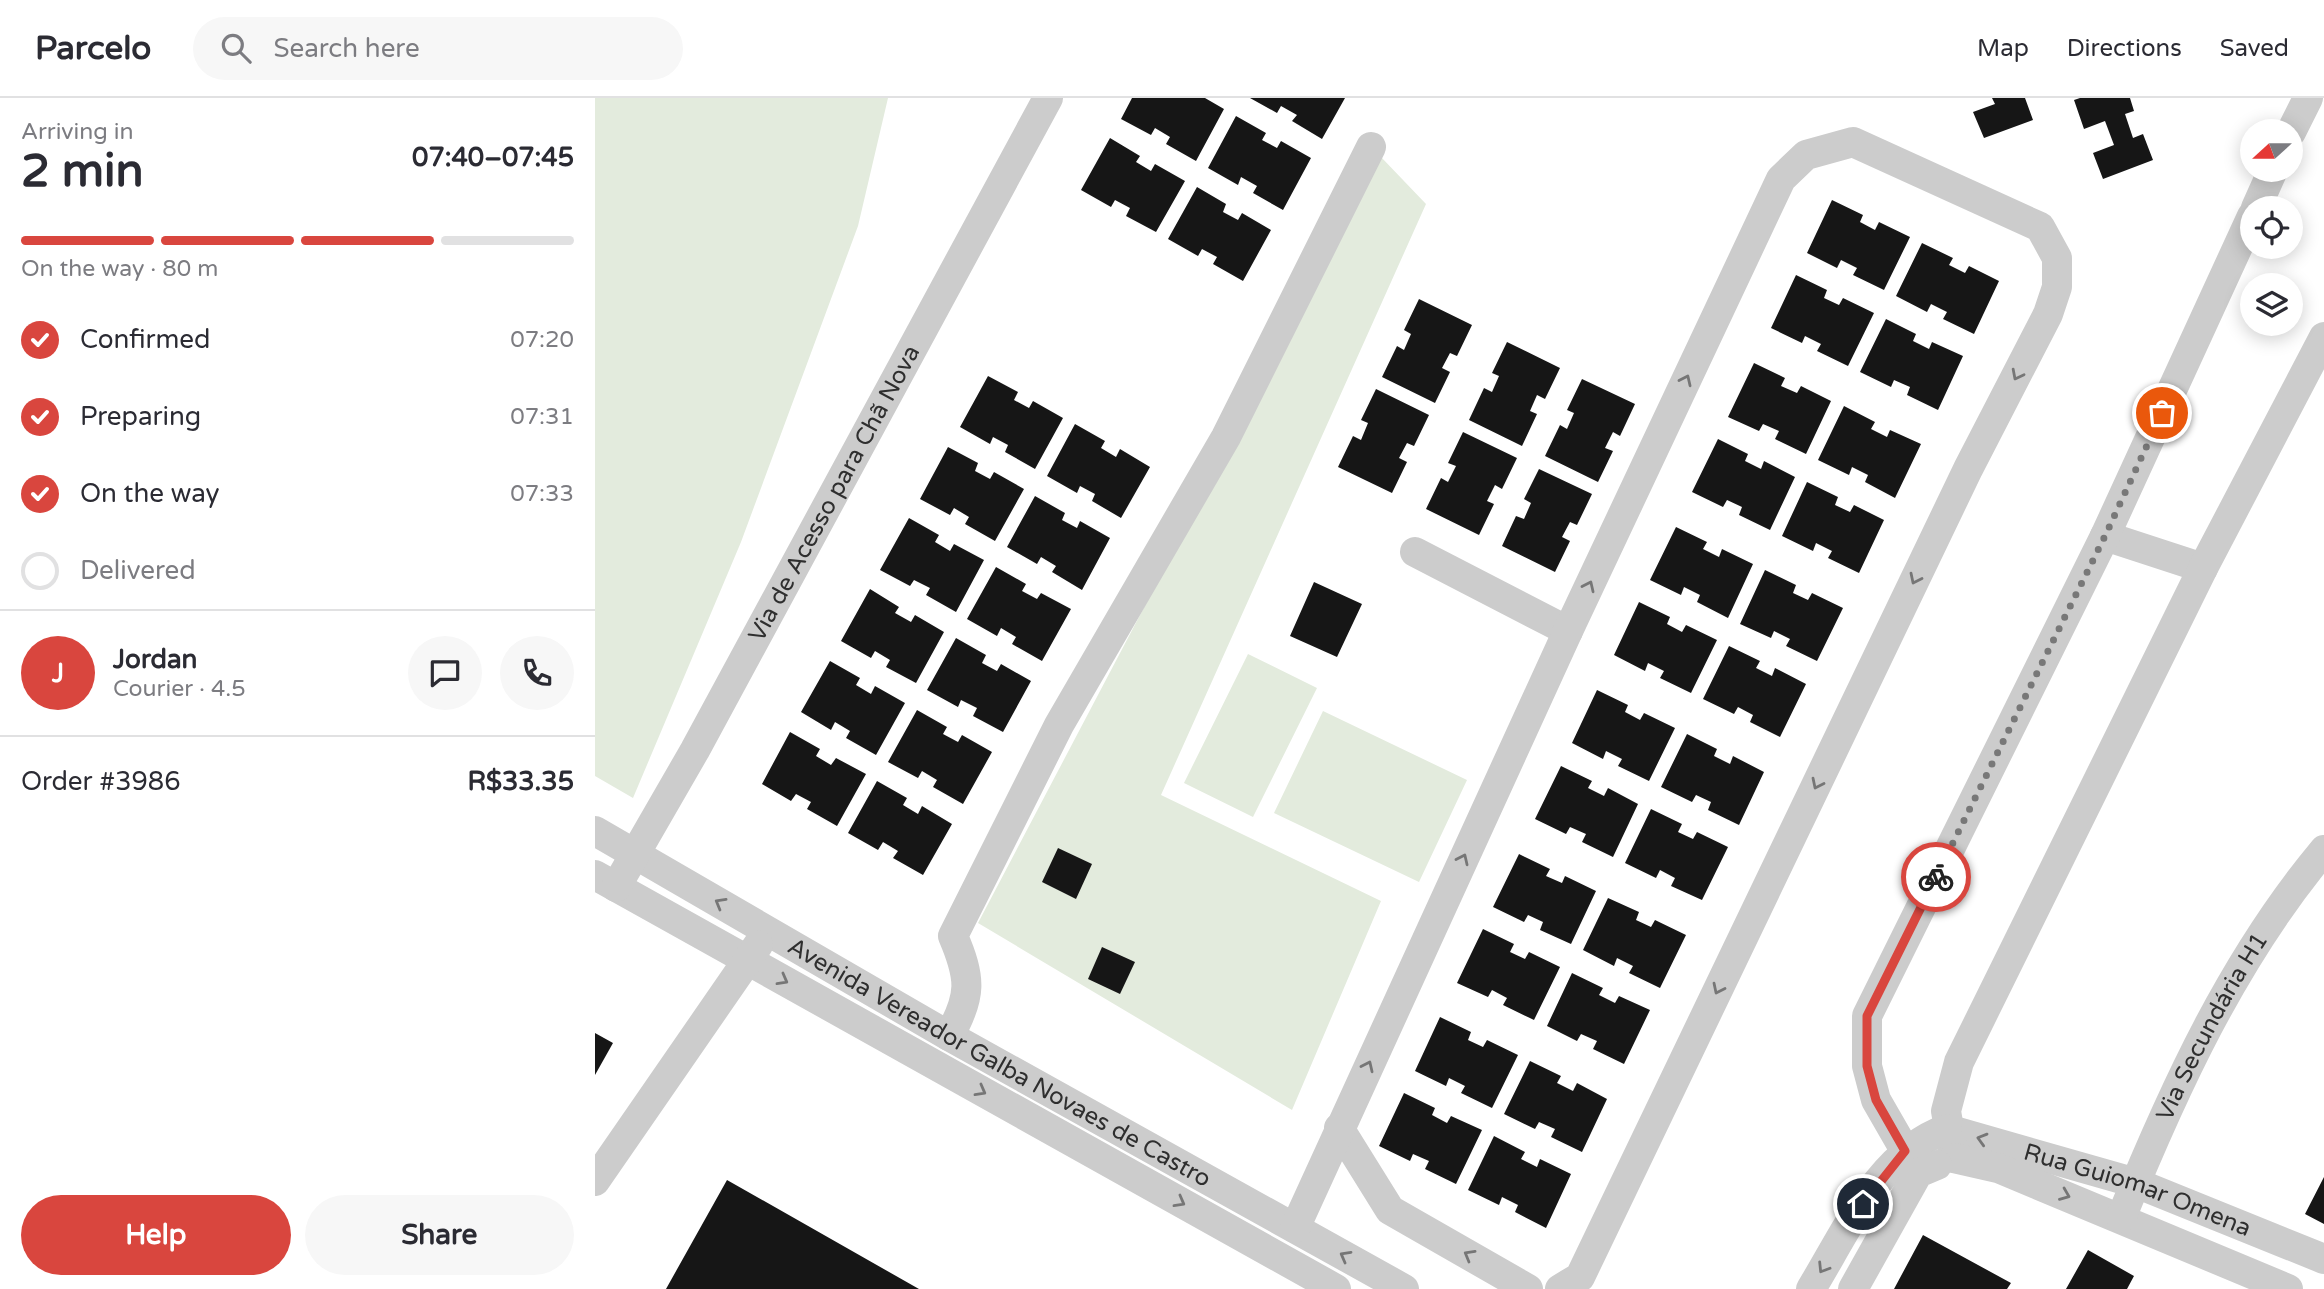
<!DOCTYPE html>
<meta charset="utf-8">
<style>
:root{--surface:#fff;--page:#f7f7f7;--text:#2b2b33;--muted:#7c7c81;--line:#e1e1e2;--accent:#d9463e}
body{margin:0;font-family:"Varela Round",sans-serif;background:var(--page);color:var(--text);height:100vh;display:flex;flex-direction:column;font-size:26px;white-space:nowrap}
*{box-sizing:border-box;margin:0}
p{font-size:23px;color:var(--muted)}
.icon{flex:none;width:38px;height:38px;fill:none;stroke:currentColor;stroke-width:2;stroke-linecap:round;stroke-linejoin:round}
.map{position:relative;flex:1;overflow:hidden}
.details{display:flex;flex-direction:column;background:var(--surface);width:595px}
.details>*{flex:none}
.needle{width:46px;rotate:249deg}
.controls{position:absolute;left:1645px;top:21px;display:grid;gap:14px}
.controls a{display:grid;place-items:center;width:63px;height:63px;border-radius:50%;background:var(--surface);box-shadow:0 4px 18px #0003;font-size:35px}
.pin{position:absolute;display:grid;place-items:center;width:60px;height:60px;color:#fff;margin:-30px;border:4px solid #fff;border-radius:50%;box-shadow:0 2px 7px #0007}
.courier{position:absolute;display:grid;place-items:center;width:70px;height:70px;margin:-35px;border:5px solid #d9463e;border-radius:50%;background:#fff;color:#222;box-shadow:0 2px 9px #0007}
.overview em{font-style:normal;font-weight:700}
.overview div{display:flex;flex-direction:column-reverse}
.overview{display:flex;align-items:center;justify-content:space-between;height:119px;padding:0 21px}
h1{font-size:46px;font-weight:700;line-height:52px}
.bar{display:grid;grid-template-columns:repeat(4,1fr);gap:10px 7px;align-content:center;height:84px;padding:0 21px}
.bar i{height:9px;border-radius:5px;background:var(--line)}
.bar .on{background:var(--accent)}
.bar p{grid-column:span 4}
.line{display:flex;align-items:center;gap:18px;padding:0 21px;border-top:2px solid var(--line)}
.line div{flex:1}
.round{display:grid;place-items:center;flex:none;width:74px;height:74px;border-radius:37px;background:var(--page)}
ol{padding:0 21px;list-style:none}
li{display:flex;align-items:center;gap:21px;height:77px}
li p{margin-inline-start:auto}
li .icon{padding:7px;border-radius:50%;background:var(--accent);color:#fff;stroke-width:4}
li:last-child{color:var(--muted)}
li i{width:38px;height:38px;border:4px solid var(--line);border-radius:50%}
.action{display:flex;gap:14px;margin-top:auto;padding:14px 21px}
.action a{flex:1;height:80px;border-radius:42px;background:var(--accent);color:#fff;font-size:28px;font-weight:700;line-height:80px;text-align:center}
.action a+a{background:var(--page);color:var(--text)}
header{display:flex;align-items:center;gap:42px;box-sizing:border-box;height:98px;padding:0 35px;background:var(--surface);border-bottom:2px solid var(--line)}
header strong{font-size:33px}
nav{display:flex;gap:38px;margin-inline-start:auto;font-size:24px}
.search{width:490px;height:63px;background:var(--page);display:flex;align-items:center;gap:18px;box-sizing:border-box;padding:0 24px;border-radius:38px;color:var(--muted);font-size:26px}
main{display:flex;flex:1;min-height:0}
.map>svg:first-child{display:block}
.green{fill:#e3ebdd}
.building{fill:#161616}
.lines{fill:none;stroke-linecap:round;stroke-linejoin:round}
.minor{stroke:#ccc;stroke-width:30}
.oneway{stroke:#767676}
.done{stroke:#787878;stroke-width:7;stroke-dasharray:0 12.6}
.route{stroke:#d9463e;stroke-width:9}
.labels{text-anchor:middle;stroke-width:7;stroke-linejoin:round;paint-order:stroke}
.street-label{font-size:24px;fill:#2f2f2f;stroke:#fff}
</style>
<header>
<strong>Parcelo</strong>
<div class="search"><svg class="icon" aria-label="search" viewBox="0 0 24 24"><circle cx="10" cy="10" r="6"/><path d="M15 15l6 6"/></svg>Search here</div>
<nav><a>Map</a><a>Directions</a><a>Saved</a></nav>
</header>
<main>
<section class="details">
<div class="overview"><div><h1>2 min</h1><p>Arriving in</p></div><em>07:40–07:45</em></div>
<div class="bar"><i class="on"></i><i class="on"></i><i class="on"></i><i></i><p>On the way · 80 m</p></div>
<ol>
<li><svg class="icon" aria-label="check" viewBox="0 0 24 24"><path d="M5 12l5 5 9-10"/></svg>Confirmed<p>07:20</p></li>
<li><svg class="icon" aria-label="check" viewBox="0 0 24 24"><path d="M5 12l5 5 9-10"/></svg>Preparing<p>07:31</p></li>
<li><svg class="icon" aria-label="check" viewBox="0 0 24 24"><path d="M5 12l5 5 9-10"/></svg>On the way<p>07:33</p></li>
<li><i></i>Delivered</li>
</ol>
<div class="line" style="height:126px"><b class="round" style="background:var(--accent);color:#fff">J</b><div><b>Jordan</b><p>Courier · 4.5</p></div><a class="round"><svg class="icon" aria-label="chat" viewBox="0 0 24 24"><path d="M4 5h16v11H9l-5 4z"/></svg></a><a class="round"><svg class="icon" aria-label="phone" viewBox="0 0 24 24"><path d="M5 4h4l2 5-3 2q2 4 5 5l2-3 5 2v4C11 20 4 13 5 4z"/></svg></a></div>
<div class="line" style="height:91px"><div>Order #3986</div><b>R$33.35</b></div>
<div class="action"><a>Help</a><a>Share</a></div>
</section>
<div class="map">
<svg width="1729" height="1191" viewBox="0 0 1729 1191">
<rect width="100%" height="100%" fill="#fff"/>
<path class="green" d="M0,0H293L263,128L146,444L38,700L0,678Z
M786,59L831,106L566,697L786,803L697,1012L383,825Z
M653,556L722,590L658,719L589,685Z
M728,613L872,682L824,784L679,715Z"/>
<path class="building" d="M537,0H610L629,11L601,63L571,46L575,39L560,30L556,37L526,21Z
M655,0H750L727,41L697,23L702,17L686,8L682,15Z
M1397,0H1430L1438,22L1389,40L1378,14L1400,6Z
M1485,0H1535L1539,13L1530,16L1538,40L1548,36L1558,62L1508,81L1498,55L1519,47L1510,23L1489,31L1479,2Z
M641,18L671,35L667,42L682,50L686,43L716,60L688,112L658,95L662,88L646,79L643,87L613,70Z
M515,40L545,58L541,64L556,73L560,66L590,83L561,134L531,118L535,110L520,102L516,109L486,92Z
M602,89L631,106L628,114L643,122L647,115L676,132L648,183L618,166L622,159L607,151L603,158L573,141Z
M1237,102L1268,117L1265,124L1280,132L1284,124L1315,139L1289,192L1258,177L1262,170L1246,162L1242,170L1212,155Z
M1327,145L1358,160L1354,167L1370,175L1374,168L1404,183L1379,236L1348,221L1352,214L1336,206L1332,214L1301,198Z
M1201,177L1232,192L1229,200L1244,207L1248,200L1279,215L1253,268L1222,253L1226,246L1210,238L1207,245L1176,230Z
M824,201L877,227L862,258L855,255L847,270L855,274L840,305L787,279L802,248L809,252L816,236L809,232Z
M1291,221L1321,236L1318,243L1334,251L1337,244L1368,258L1343,312L1312,297L1315,289L1299,282L1296,289L1265,274Z
M912,244L965,270L950,301L942,297L935,313L942,316L927,348L874,322L889,290L897,294L904,278L897,275Z
M1159,265L1190,280L1186,288L1202,295L1206,288L1236,303L1211,356L1180,341L1184,333L1168,326L1164,333L1133,319Z
M393,278L423,294L419,302L434,310L438,303L468,320L440,371L410,354L413,347L398,339L395,346L365,329Z
M987,281L1040,306L1025,338L1018,334L1010,350L1018,353L1003,384L950,358L965,327L972,331L979,315L972,312Z
M781,291L834,317L819,348L812,345L804,360L812,364L797,395L743,369L758,338L766,342L773,325L766,322Z
M1249,308L1280,324L1276,331L1292,339L1295,332L1326,346L1300,400L1270,384L1273,377L1257,369L1254,377L1223,362Z
M480,326L510,343L506,350L521,359L525,351L555,369L526,420L497,403L500,396L485,388L482,395L452,378Z
M868,334L922,360L907,391L900,387L892,403L899,406L884,437L831,411L846,380L853,384L861,368L853,365Z
M1123,341L1153,356L1150,363L1166,371L1169,363L1200,379L1175,432L1144,417L1147,409L1132,402L1128,409L1097,394Z
M353,349L383,365L380,373L395,381L399,374L429,391L400,443L370,426L374,419L359,410L355,417L325,401Z
M944,371L997,396L982,427L975,424L967,439L975,443L960,474L907,448L921,418L929,421L936,405L929,401Z
M1212,384L1243,399L1240,407L1255,414L1259,407L1289,422L1264,475L1233,460L1237,453L1221,445L1218,453L1187,438Z
M440,398L470,415L467,422L482,430L485,423L515,440L487,492L457,474L461,468L446,459L442,466L412,449Z
M314,420L344,437L340,444L355,453L359,446L389,462L361,514L331,497L335,490L319,482L315,488L285,472Z
M1081,429L1112,444L1108,451L1124,459L1127,451L1158,466L1133,520L1102,504L1105,497L1089,489L1086,497L1055,482Z
M401,469L431,486L427,493L442,501L446,495L476,511L447,563L417,546L421,539L406,530L402,538L372,521Z
M1170,472L1201,487L1198,495L1213,502L1217,495L1248,510L1222,563L1191,548L1195,541L1179,533L1176,540L1145,526Z
M719,484L767,506L742,559L695,538Z
M275,491L304,509L300,515L316,524L320,517L349,534L321,585L291,569L295,562L280,553L276,560L246,543Z
M1044,504L1075,519L1072,526L1087,534L1091,527L1122,542L1096,595L1065,580L1069,573L1053,565L1050,573L1019,557Z
M361,540L391,557L387,565L402,573L406,566L436,583L408,634L378,618L382,610L366,602L363,609L332,592Z
M1134,548L1165,563L1161,570L1177,578L1180,570L1211,586L1185,639L1155,624L1158,617L1143,609L1139,616L1108,601Z
M235,563L265,580L261,587L276,596L280,588L310,605L281,657L251,640L255,633L240,624L236,632L206,614Z
M1002,592L1033,607L1030,614L1045,622L1049,615L1080,630L1054,683L1023,668L1027,661L1011,653L1008,661L977,645Z
M322,612L352,629L348,636L363,644L367,637L397,654L368,706L338,689L342,682L327,673L323,680L293,664Z
M195,634L225,651L221,658L236,667L241,660L271,676L242,728L212,711L216,704L201,696L196,703L167,686Z
M1092,636L1122,651L1119,658L1135,666L1138,658L1169,674L1144,727L1113,712L1116,704L1101,697L1097,704L1066,689Z
M966,668L997,683L993,690L1009,698L1013,690L1043,706L1018,759L987,744L991,736L975,729L971,736L940,721Z
M282,683L312,700L308,707L323,716L327,708L357,726L328,777L298,760L303,753L288,744L283,752L253,735Z
M1056,711L1087,726L1083,734L1098,741L1102,734L1133,749L1107,802L1076,788L1080,780L1065,772L1061,780L1030,765Z
M463,750L497,766L481,801L447,784Z
M924,756L955,771L951,778L967,785L970,778L1001,793L976,846L945,832L948,824L933,817L929,824L898,809Z
M1013,800L1044,814L1041,822L1056,829L1060,822L1091,837L1065,890L1034,875L1038,868L1022,860L1019,868L988,852Z
M888,831L919,846L915,854L930,861L934,854L965,869L939,922L908,907L912,900L897,892L893,899L862,885Z
M507,849L540,864L525,896L493,881Z
M977,875L1008,890L1004,897L1020,905L1024,898L1055,912L1029,966L998,951L1002,943L986,936L982,943L952,928Z
M845,919L876,934L873,942L888,949L892,942L923,957L897,1010L866,995L870,988L854,980L851,988L820,973Z
M0,935L18,945L0,977Z
M935,963L966,978L962,985L978,993L982,985L1012,1001L987,1054L956,1039L960,1031L944,1024L940,1031L909,1016Z
M809,995L840,1010L837,1017L852,1025L856,1018L887,1032L861,1086L830,1071L834,1063L818,1056L815,1063L784,1048Z
M899,1038L930,1054L926,1061L942,1069L945,1061L976,1076L951,1130L920,1114L923,1107L907,1099L904,1107L873,1092Z
M1729,1079V1126L1710,1116Z
M132,1082L324,1191H71Z
M1328,1137L1416,1185L1412,1191H1299Z
M1493,1152L1539,1178L1532,1191H1471Z"/>
<g class="lines">
<g class="minor">
<path d="M1696,34L1713,0"/>
<path d="M1661,110L1678,72"/>
<path d="M1510,438L1608,470"/>
<path d="M820,454L973,533"/>
<path id="s1" d="M0,733L354,938L809,1191"/>
<path d="M0,777L741,1191"/>
<path id="s2" d="M21,789L100,652L453,0"/>
<path d="M354,938C377,898 376,880 358,838L464,627L631,339L776,49"/>
<path d="M744,1030L795,1112L933,1191"/>
<path id="s3" d="M1352,1031L1541,1085L1729,1161"/>
<path d="M1359,1060L1351,1013L1364,964L1608,470L1729,239"/>
<path d="M1359,1060L1403,1070L1693,1191"/>
<path d="M1323,1075L1281,1002L1272,968V918L1510,438L1657,118"/>
<path d="M0,1083L163,847"/>
<path id="s4" d="M1526,1120C1579,990 1638,861 1729,752"/>
<path d="M700,1130L973,533L1186,81L1211,57L1258,44L1445,129L1462,160V189L1453,216L1373,371L985,1179L965,1191"/>
<path d="M1216,1191C1251,1134 1285,1054 1352,1031"/>
<path d="M1258,1191L1323,1075L1342,1067"/>
</g>
</g>
<defs><path id="oneway-chevron" d="M-2-3.5L2.5 0L-2 3.5" fill="none" stroke-width="1.6" stroke-linecap="round" stroke-linejoin="round" transform="scale(1.75)"/></defs>
<g class="oneway">
<use href="#oneway-chevron" transform="translate(1422 277) rotate(117)"/>
<use href="#oneway-chevron" transform="translate(1091 282) rotate(-65)"/>
<use href="#oneway-chevron" transform="translate(1320 481) rotate(116)"/>
<use href="#oneway-chevron" transform="translate(994 488) rotate(-65)"/>
<use href="#oneway-chevron" transform="translate(1222 686) rotate(116)"/>
<use href="#oneway-chevron" transform="translate(868 761) rotate(-65)"/>
<use href="#oneway-chevron" transform="translate(125 805) rotate(-150)"/>
<use href="#oneway-chevron" transform="translate(188 882) rotate(29)"/>
<use href="#oneway-chevron" transform="translate(1123 891) rotate(116)"/>
<use href="#oneway-chevron" transform="translate(773 968) rotate(-65)"/>
<use href="#oneway-chevron" transform="translate(386 993) rotate(29)"/>
<use href="#oneway-chevron" transform="translate(1387 1041) rotate(-164)"/>
<use href="#oneway-chevron" transform="translate(1470 1097) rotate(22)"/>
<use href="#oneway-chevron" transform="translate(585 1104) rotate(29)"/>
<use href="#oneway-chevron" transform="translate(874 1157) rotate(-150)"/>
<use href="#oneway-chevron" transform="translate(750 1158) rotate(-151)"/>
<use href="#oneway-chevron" transform="translate(1228 1170) rotate(122)"/>
</g>
<g class="lines">
<path class="done" d="M1341,779L1510,438L1567,315"/>
<path class="route" d="M1268,1106L1310,1053L1281,1002L1272,968V918L1341,779"/>
</g>
<g class="labels">
<g class="street-label">
<text dy="8" stroke="none"><textPath href="#s2" startOffset="450">Via de Acesso para Chã Nova</textPath></text>
<text dy="8" stroke="none"><textPath href="#s4" startOffset="212">Via Secundária H1</textPath></text>
<text dy="8" stroke="none"><textPath href="#s1" startOffset="466">Avenida Vereador Galba Novaes de Castro</textPath></text>
<text dy="8" stroke="none"><textPath href="#s3" startOffset="200">Rua Guiomar Omena</textPath></text>
</g>
</g>
</svg>
<div class="controls">
<a><svg class="needle" viewBox="-14 -14 28 28"><path d="M0-13l5 13h-10z" fill="#e53935"/><path d="M0 13l5-13h-10z" fill="#7c7c81"/></svg></a>
<a><svg class="icon" aria-label="locate" viewBox="0 0 24 24"><circle cx="12" cy="12" r="6"/><path d="M12 2v4M12 18v4M2 12h4M18 12h4"/></svg></a>
<a><svg class="icon" aria-label="layers" viewBox="0 0 24 24"><path d="M12 4l9 5-9 5-9-5zM3 14l9 5 9-5"/></svg></a>
</div>
<div class="pin" style="left:1567px;top:315px;background:#ea580c"><svg class="icon" aria-label="bag" viewBox="0 0 24 24"><path d="M5 8h14l-1 12H6zM9 8a3 3 0 0 1 6 0"/></svg></div>
<div class="pin" style="left:1268px;top:1106px;background:#1f2937"><svg class="icon" aria-label="home" viewBox="0 0 24 24"><path d="M3 11l9-7 9 7M6 9v11h12V9"/></svg></div>
<div class="courier" style="left:1341px;top:779px"><svg class="icon" aria-label="bike" viewBox="0 0 24 24"><circle cx="6" cy="16" r="4"/><circle cx="18" cy="16" r="4"/><path d="M6 16l4-8h5l3 8M10 8l3 8H6M13 5h3"/></svg></div>
</div>
</main>
